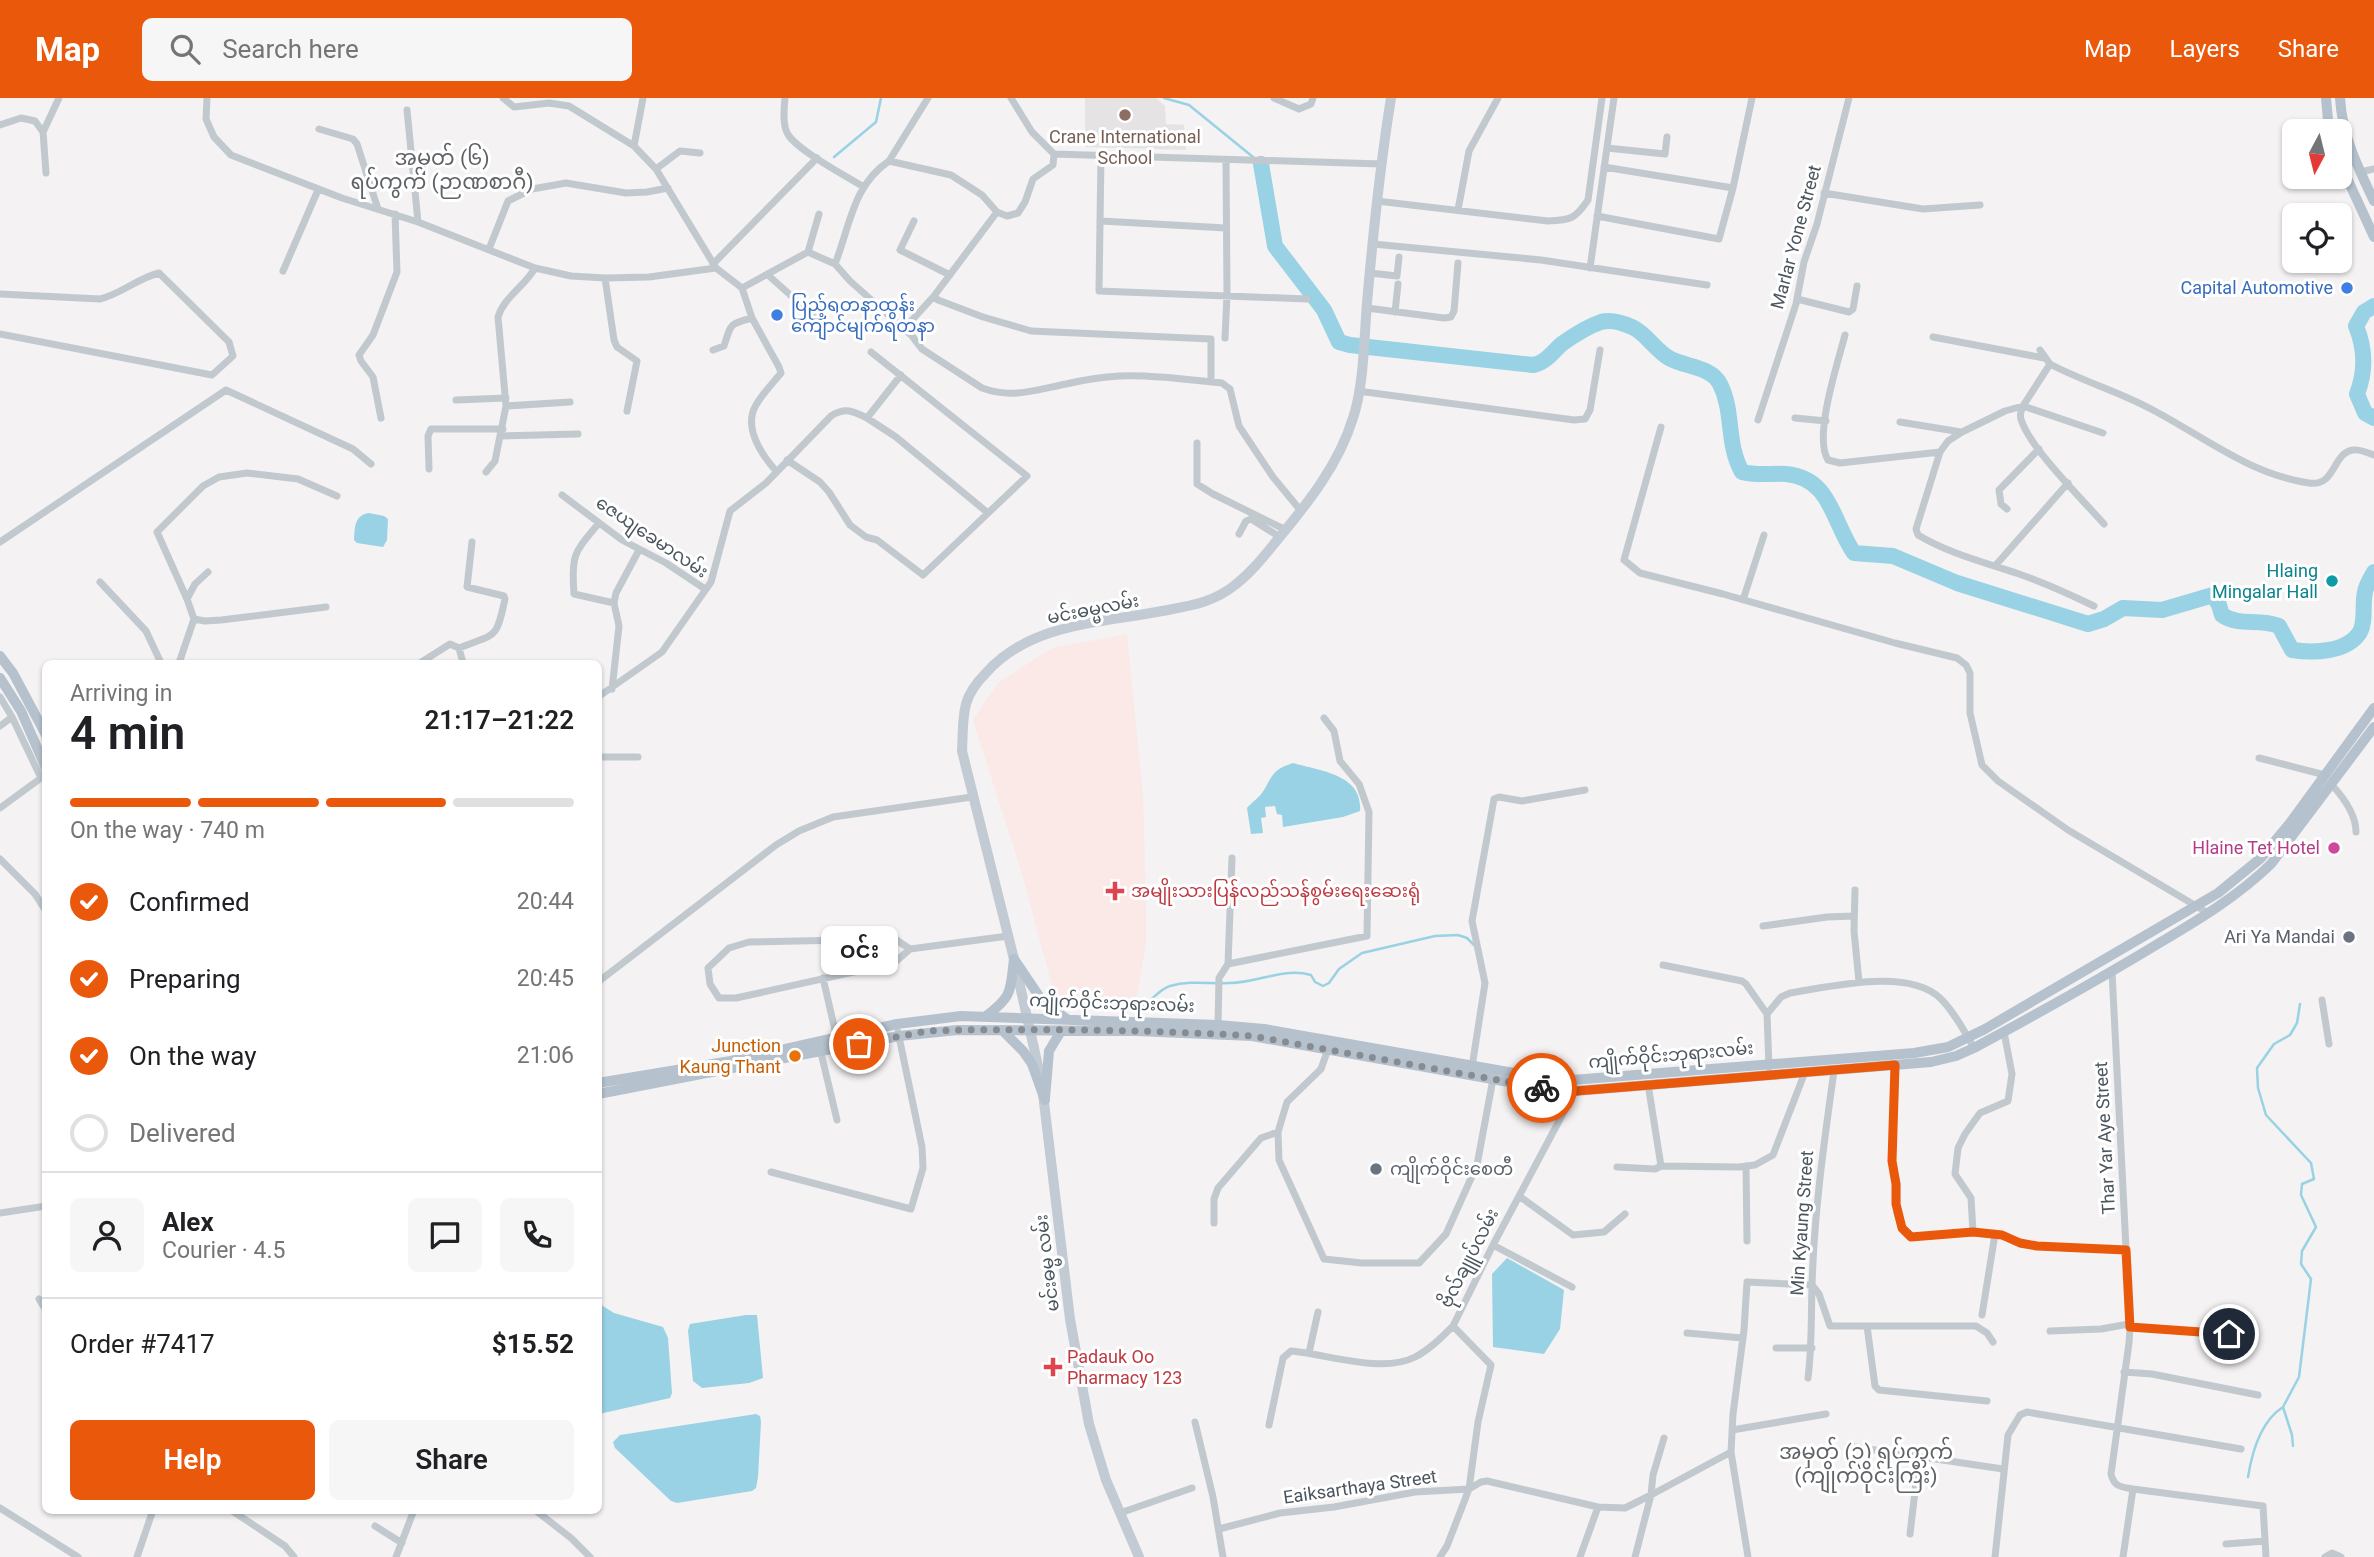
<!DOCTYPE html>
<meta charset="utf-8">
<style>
:root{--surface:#fff;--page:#f6f6f6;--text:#202124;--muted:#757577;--line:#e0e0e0;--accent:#ea580c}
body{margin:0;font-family:Roboto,"Noto Sans Myanmar",sans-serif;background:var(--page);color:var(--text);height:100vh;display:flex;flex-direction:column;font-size:26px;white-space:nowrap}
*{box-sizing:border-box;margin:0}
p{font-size:23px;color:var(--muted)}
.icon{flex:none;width:38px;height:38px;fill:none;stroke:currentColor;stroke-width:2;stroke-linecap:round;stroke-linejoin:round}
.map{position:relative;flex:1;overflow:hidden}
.details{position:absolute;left:42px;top:562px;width:560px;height:854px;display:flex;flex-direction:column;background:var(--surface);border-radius:10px;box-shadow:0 2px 5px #0004}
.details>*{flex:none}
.needle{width:46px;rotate:187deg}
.tools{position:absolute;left:2282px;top:21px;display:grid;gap:14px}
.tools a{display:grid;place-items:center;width:70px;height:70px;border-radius:10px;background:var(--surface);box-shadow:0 2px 5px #0004;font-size:35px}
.pin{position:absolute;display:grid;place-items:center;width:60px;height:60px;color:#fff;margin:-30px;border:4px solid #fff;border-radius:50%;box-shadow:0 2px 7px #0007}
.courier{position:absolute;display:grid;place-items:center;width:70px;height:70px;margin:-35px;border:5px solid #ea580c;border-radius:50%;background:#fff;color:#222;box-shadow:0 2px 9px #0007}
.bubble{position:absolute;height:49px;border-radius:10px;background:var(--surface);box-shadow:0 2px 5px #0004;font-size:23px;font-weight:600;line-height:49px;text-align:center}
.overview em{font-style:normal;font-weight:600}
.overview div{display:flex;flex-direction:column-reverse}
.overview{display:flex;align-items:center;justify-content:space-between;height:119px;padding:0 28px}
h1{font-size:46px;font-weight:600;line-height:52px}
.bar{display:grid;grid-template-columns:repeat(4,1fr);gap:10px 7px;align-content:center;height:84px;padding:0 28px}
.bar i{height:9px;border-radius:5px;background:var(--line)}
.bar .selected{background:var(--accent)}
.bar p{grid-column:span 4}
.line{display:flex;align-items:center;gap:18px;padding:0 28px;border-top:2px solid var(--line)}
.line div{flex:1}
.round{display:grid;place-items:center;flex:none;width:74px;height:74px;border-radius:10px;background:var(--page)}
ol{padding:0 28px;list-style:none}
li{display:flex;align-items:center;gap:21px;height:77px}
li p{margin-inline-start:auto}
li .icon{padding:7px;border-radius:50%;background:var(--accent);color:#fff;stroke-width:4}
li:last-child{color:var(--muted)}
li i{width:38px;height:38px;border:4px solid var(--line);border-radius:50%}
.action{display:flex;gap:14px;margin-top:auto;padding:14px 28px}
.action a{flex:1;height:80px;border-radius:10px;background:var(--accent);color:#fff;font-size:28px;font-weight:600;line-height:80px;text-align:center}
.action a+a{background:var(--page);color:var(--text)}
header{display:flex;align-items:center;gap:42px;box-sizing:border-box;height:98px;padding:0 35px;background:var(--accent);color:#fff}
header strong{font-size:33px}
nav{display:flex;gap:38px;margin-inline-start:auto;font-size:24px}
.search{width:490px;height:63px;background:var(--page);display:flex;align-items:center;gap:18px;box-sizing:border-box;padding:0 24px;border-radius:10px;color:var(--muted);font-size:26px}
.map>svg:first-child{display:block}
.education{fill:#e5e3e3}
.medical{fill:#fae9e7}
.water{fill:#98d2e4}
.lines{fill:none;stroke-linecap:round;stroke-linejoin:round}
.stream{stroke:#98d2e4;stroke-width:2.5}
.river{stroke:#98d2e4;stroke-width:16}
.minor{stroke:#c1c9cf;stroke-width:7}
.secondary{stroke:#c2cad3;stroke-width:10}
.primary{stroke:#b5c1cd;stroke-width:10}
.done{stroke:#868c92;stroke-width:7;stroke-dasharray:0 12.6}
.route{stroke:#ea580c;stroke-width:9}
.education-dot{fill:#8d6e63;stroke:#fff;stroke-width:2.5}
.shop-dot{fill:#3f7fe0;stroke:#fff;stroke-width:2.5}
.culture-dot{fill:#0f9aa8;stroke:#fff;stroke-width:2.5}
.hotel-dot{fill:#d1479c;stroke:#fff;stroke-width:2.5}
.health-dot{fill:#e0444e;stroke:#fff;stroke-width:2.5}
.worship-dot{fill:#6b7280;stroke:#fff;stroke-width:2.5}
.food-dot{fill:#e8710a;stroke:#fff;stroke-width:2.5}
.labels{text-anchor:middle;stroke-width:6;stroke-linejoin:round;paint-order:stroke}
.education-label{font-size:18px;fill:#785e54;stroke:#fff}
.street-label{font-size:18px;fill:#4b555e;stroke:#fff}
.shop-label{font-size:18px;fill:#366cbe;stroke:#fff;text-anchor:end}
.culture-label{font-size:18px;fill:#0d838f;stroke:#fff;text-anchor:end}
.hotel-label{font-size:18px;fill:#b23c85;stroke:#fff;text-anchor:end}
.health-label{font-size:18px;fill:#be3a42;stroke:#fff;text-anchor:start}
.worship-label{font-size:18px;fill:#5b616d;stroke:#fff;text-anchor:end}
.food-label{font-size:18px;fill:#c56008;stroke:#fff;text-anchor:end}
.quarter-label{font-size:21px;fill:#5f6266;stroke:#fff}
</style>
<header>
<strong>Map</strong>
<div class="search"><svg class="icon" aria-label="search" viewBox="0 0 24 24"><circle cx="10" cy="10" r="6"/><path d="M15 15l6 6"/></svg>Search here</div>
<nav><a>Map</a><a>Layers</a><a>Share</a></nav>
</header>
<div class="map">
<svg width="2374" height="1459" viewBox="0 0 2374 1459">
<rect width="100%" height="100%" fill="#f4f2f2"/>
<path class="education" d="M1085,0H1156L1165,8L1166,26L1184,27L1186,52L1085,49Z"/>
<path class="medical" d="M1127,536L1143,698L1146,807V845L1135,911L1058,910L1023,779L973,622L998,585L1052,550Z"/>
<path class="water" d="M369,415L384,418L388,421L387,442L383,449L357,445L354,442C355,430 354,417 369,415Z
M1293,665C1320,673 1363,676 1360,713L1343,719L1283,729L1282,717L1277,716L1275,708L1265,709L1266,719L1261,720L1263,735L1251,736L1247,710C1252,704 1260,699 1264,692C1273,676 1274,671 1293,665Z
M1507,1160L1564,1192L1560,1231L1544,1256L1493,1249L1492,1176Z
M598,1205L614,1215L663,1229L668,1240L672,1295L670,1300L599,1316Z
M746,1217H757L763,1280L749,1285L702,1290L693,1283L688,1233L690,1226Z
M756,1316L760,1318L761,1324L758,1379L756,1390L752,1393L677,1405L671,1403L615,1350L613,1344L620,1337Z"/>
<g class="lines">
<path class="stream" d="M1164,0L1189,7L1253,59
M834,59L876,24L881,0
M1140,910C1151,904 1159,891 1170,888C1191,882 1209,886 1230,885C1258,885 1283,869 1311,877L1315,884L1323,888L1329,885L1339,871L1362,855L1435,838L1458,837L1467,840L1474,847
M2293,1348L2292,1337L2283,1309L2299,1279L2311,1181L2301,1166L2302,1153L2316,1129L2301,1097L2302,1086L2314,1081L2311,1065L2266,1017L2258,990L2257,970L2274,946L2290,937L2297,925L2300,906
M2248,1379C2252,1354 2261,1323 2283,1309"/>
<path class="river" d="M1261,66L1275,148L1324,212L1339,244L1350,247L1533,267C1546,265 1553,253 1563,245C1573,238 1589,228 1601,224C1611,221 1623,225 1632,229C1646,235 1655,252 1669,260C1684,269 1711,268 1720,286C1734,313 1726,346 1742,374C1757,378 1771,375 1786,376C1831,380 1832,423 1854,455L1893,458L1957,485L2088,526L2104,521L2123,510L2162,512L2213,497L2219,507L2222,517C2240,529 2258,520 2279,528L2292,552C2313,555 2347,555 2360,534C2366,523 2362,506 2365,494C2366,487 2371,480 2374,474
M2374,208L2364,214L2356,228C2365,250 2366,273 2357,296L2365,315L2374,320"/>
<path class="minor" d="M207,0L206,21L214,39L231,57L342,100L418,124L535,170L571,178L605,180L649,179L716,170
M503,0L514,9L549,5L569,8L634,48L656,71L716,170L742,190L752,220L779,269L781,275C773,285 763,295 756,307C743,329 761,356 776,373
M785,0C784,11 782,29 789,38C801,54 844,77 862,88
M1011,0L1032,34L1054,56L1381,66
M1274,0L1299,11L1311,6L1313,0
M407,12L418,124
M0,27L21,20L35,23L43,34L46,75
M319,31L353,41L357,46L378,111
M43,34L59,0
M634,48L643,0
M1607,50L1665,56L1667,39
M1101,57L1099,193L1307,201
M889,63L951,77L982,97L997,114L1007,118L1018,115L1025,104L1033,81L1053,67L1054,56
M1604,69L1733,90
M656,71L680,53L700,55
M2360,74L2374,71
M1824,95L1923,111L1980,107
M1377,103L1548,123C1571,122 1575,121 1588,102L1602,0
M1458,112L1469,53L1498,0
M997,114L934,198L938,202L983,219L1031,233L1211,241V284
M1597,118L1719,141L1733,90L1752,0
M914,123L900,152L950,177
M1101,123L1226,130
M1373,146L1541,162L1707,187
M489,151L508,103L532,91L566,85L626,95L647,94L668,90
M808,154L819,116
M713,166L817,60
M835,166C850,128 853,87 889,63L928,0
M1590,170L1614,0
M283,173L318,92
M1370,175L1397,178L1399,159
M768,177L817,221
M605,180L614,242L617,249L637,263L627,313
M742,190L808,154L835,166L850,183L912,238L922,251L982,290C1012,301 1036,292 1066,286C1083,282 1102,279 1120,278C1152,276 1190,282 1222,285L1230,291L1239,328L1273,379L1301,413
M0,196L100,201C121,196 138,180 159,175L229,244L233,258L212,277L0,236
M1797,201L1849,214L1853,211L1857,188
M1367,210L1444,220L1451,219L1454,213L1458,165
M1395,214L1398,186
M903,232L934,198
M1845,237C1838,264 1813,339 1828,362L1840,365L1940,354
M1933,239L2044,260
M1225,240L1227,197L1226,62
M713,252L724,248C731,226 729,226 752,220
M2040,252L2050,266C2082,283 2117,293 2149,310C2202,337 2248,376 2309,385C2336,389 2332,355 2353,352C2360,351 2368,355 2374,357
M2050,266L2023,308C2021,313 2019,318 2022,324C2032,352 2082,401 2104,426
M1358,293L1574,322L1585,321L1590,312L1600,252
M456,302L506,300
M506,308L570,304
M381,320L373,279L361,263L359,257L373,237L397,174L395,116
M867,320L896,339L988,415
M1795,320L1826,323
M1758,322L1796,206L1804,164L1817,126L1849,0
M1900,324L1961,334
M1661,329L1624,462L1640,475L1723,496L1895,545L1957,560L1966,567L1970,575V615L1982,667L1998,683L2068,732L2208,815
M501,338L578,336
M1197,345V386L1213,396L1286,432
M787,362L820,384L829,394L850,427L866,439L877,442L923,477L1027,378L871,254
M429,371L428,338L431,331H503
M486,374L495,363L506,308L498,219C504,199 525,188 535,170
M562,397L622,442L666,465L705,491
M2007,411L2001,406L1999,392L2039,351
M599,425C574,455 571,456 574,496L614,505
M1239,436L1246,423L1251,421L1280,439
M0,444L226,292L353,351L371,366
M1995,468L2068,385
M100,484L146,533L161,565
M187,501L157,434L203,388L219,379L247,375L298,381L337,398
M1743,502L1764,437
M2094,508C2069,496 2045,485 2019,476C1984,464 1950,456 1918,437L1916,431L1940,354L1948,343L1962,334L2005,313L2023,308L2103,335
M194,521L187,501L195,486L208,474
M459,550C496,535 496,543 505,501L504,498L467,489L472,444
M179,565L194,521L205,523L221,522L326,509
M420,565L450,546L459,550L463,565
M612,591L619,528L614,505L616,495L639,452
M0,599L12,619L41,680L0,710
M598,599L662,554L711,484L730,413L766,385L831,318C845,309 853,313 867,320L901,277
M0,628L12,619
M598,659H638
M2259,660L2325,677
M2332,687C2343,699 2356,717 2356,734
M0,761L35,796L46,813
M1855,792L1854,833L1859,884
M1763,828L1827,819L1854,818
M910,851L895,841L749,844L729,850L708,870L710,886L719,900H736L894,865L910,851L1008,838
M1228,866L1367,838L1369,714L1359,686L1340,663L1334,633L1324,620
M1663,867L1742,883L1746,886L1767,916L1769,969
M2112,874L2130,1229L2129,1245L2111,1376C2114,1389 2121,1389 2133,1391L2263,1408L2266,1459
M823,880L837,941
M598,884L776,747L799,733L833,719L972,699
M2322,902L2329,946
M1767,916L1781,899L1790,895C1830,889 1909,869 1941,901C1954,914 1965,934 1974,950
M1218,928L1219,880L1228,866L1232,760
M1328,951L1321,971L1287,1004L1278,1034L1279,1062L1324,1161L1362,1165H1419L1446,1136L1477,1067L1493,981
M821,955L837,1022
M1896,967L1892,1063L1897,1086V1115L1902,1130L1911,1139L1973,1134L2002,1137L2020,1145L2037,1148L2126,1152
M1472,969L1485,885L1472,823L1494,701L1499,699L1522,703L1585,692
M1648,986L1661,1068
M1746,1068L1747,1143
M1617,1069L1655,1071L1661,1068L1739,1069L1755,1067L1773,1057L1805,974
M771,1074L911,1111L923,1070L922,1049L898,934
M1519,1098L1573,1137L1604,1134L1625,1116
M0,1115L46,1108
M1214,1125V1101L1218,1090L1261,1040L1278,1034
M1973,1134L1971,1100L1955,1076L1958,1050L1965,1036L1980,1015L2008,1003L2012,976L2004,934
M1493,1147L1572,1189
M39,1201L46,1212
M1982,1217L1995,1136
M2130,1229L2229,1236
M2050,1233L2101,1231L2129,1226
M1687,1235L1742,1240
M1776,1250H1812
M1309,1255L1318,1214
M2124,1274L2152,1276L2258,1297
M1808,1280C1812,1249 1811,1219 1812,1188C1814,1116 1824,1044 1834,973
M1987,1303L1879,1292L1875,1288L1867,1228H1976L1987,1235L1993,1244
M1195,1324L1213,1399L1223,1459
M1269,1327L1283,1260L1291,1253C1327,1256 1382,1276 1415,1259C1429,1252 1442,1239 1453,1228
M1732,1332L1826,1316
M1848,1348L2003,1371
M0,1410L78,1459
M231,1412L285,1448L294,1459
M535,1412L571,1440L590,1459
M1120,1415L1192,1390
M375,1428L402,1445
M1219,1431L1280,1415L1334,1409L1415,1394L1469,1391L1481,1384L1487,1383L1598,1409L1625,1410L1651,1397L1653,1377L1664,1340
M1910,1436L1919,1359
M2226,1446L2265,1443
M137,1459L153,1412
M396,1459L414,1412
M1440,1459L1447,1448L1469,1391L1478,1324L1491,1267L1453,1228L1493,1147L1575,993
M1580,1459L1598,1409
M1635,1459L1651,1397L1731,1354
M1748,1459L1731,1354L1733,1316L1744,1232L1747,1184L1812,1187L1819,1196L1830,1228H1867
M1995,1459L2008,1337L2020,1317L2027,1314L2241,1351
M2123,1459L2133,1391
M2325,1459L2332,1455L2341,1459"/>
<path class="secondary" d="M1040,977L1014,861L962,653C963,637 962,621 966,606C969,595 978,583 986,575C1030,525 1101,525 1162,513C1188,508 1213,505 1235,487C1252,474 1265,457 1278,441C1308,405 1339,366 1353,320C1364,288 1364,240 1367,205C1373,136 1380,68 1391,0
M1043,996L1070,1221L1089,1326L1106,1382L1139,1459"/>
<path class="primary" d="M2326,0L2329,33
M2340,0C2342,37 2358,70 2374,103
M2340,65L2374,139
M0,558L13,575L46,637
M0,580L21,613L46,670
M1014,861L1043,904L1067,921
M985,919C1013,898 1010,894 1014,861
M1002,932L1023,953L1032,966L1045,1002
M598,985L731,963L897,926L961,918L1218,927L1264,931L1560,983L1914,955L1948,949L1985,931L2218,795L2261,760L2290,725L2374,610
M598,996L899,938L957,932L1136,933L1252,938L1547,991L1575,993L1931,964L1956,958L1974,950C2037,916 2100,881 2161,844C2200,821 2238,798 2271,766L2374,629
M1045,1000L1049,953L1061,933"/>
</g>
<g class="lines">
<path class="done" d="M859,946L928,933L957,932C1056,931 1154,932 1252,938L1542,990"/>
<path class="route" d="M1542,990L1576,993L1895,967L1892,1063L1896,1086V1106L1902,1130L1911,1139L1973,1134L2002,1137L2020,1145L2037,1148L2126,1152L2130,1229L2229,1236"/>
</g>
<circle class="education-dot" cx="1125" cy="17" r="7"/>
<g class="shop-dot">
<circle cx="2347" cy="190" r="7"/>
<circle cx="777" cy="217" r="7"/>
</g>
<circle class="culture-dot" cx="2332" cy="483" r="7"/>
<circle class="hotel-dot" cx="2334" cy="750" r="7"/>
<g class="health-dot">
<path d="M1111.5 782.5h7v7h7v7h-7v7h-7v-7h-7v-7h7z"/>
<path d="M1049.5 1258.5h7v7h7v7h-7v7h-7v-7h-7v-7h7z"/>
</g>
<g class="worship-dot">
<circle cx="2349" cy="839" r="7"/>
<circle cx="1376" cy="1071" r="7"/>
</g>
<circle class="food-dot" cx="795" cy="958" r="7"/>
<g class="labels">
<g class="education-label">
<text x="1125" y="45">Crane International<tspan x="1125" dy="21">School</tspan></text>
</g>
<g class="street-label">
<text transform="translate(1796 139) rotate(-75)" y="6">Marlar Yone Street</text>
<text transform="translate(652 439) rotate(34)" y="6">ဇေယျခေမာလမ်း</text>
<text transform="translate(1093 511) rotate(-11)" y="6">မင်းဓမ္မလမ်း</text>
<text transform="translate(1112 905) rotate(2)" y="6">ကျိုက်ဝိုင်းဘုရားလမ်း</text>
<text transform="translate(1671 957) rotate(-5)" y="6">ကျိုက်ဝိုင်းဘုရားလမ်း</text>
<text transform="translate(2105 1040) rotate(-93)" y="6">Thar Yar Aye Street</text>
<text transform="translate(1802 1125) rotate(-86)" y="6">Min Kyaung Street</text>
<text transform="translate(1469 1160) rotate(-63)" y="6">ဗိုလ်ချူပ်လမ်း</text>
<text transform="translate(1047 1165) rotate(-97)" y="6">မင်းဓမ္မ လမ်း</text>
<text transform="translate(1360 1389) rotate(-8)" y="6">Eaiksarthaya Street</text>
</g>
<g class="shop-label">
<text x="2333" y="196">Capital Automotive</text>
<text x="791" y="213" text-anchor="start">ပြည့်ရတနာထွန်း<tspan x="791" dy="21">ကျောင်မျက်ရတနာ</tspan></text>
</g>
<g class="culture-label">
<text x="2318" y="479">Hlaing<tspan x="2318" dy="21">Mingalar Hall</tspan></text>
</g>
<g class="hotel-label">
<text x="2320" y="756">Hlaine Tet Hotel</text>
</g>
<g class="health-label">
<text x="1131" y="799">အမျိုးသားပြန်လည်သန်စွမ်းရေးဆေးရုံ</text>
<text x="1067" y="1265">Padauk Oo<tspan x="1067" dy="21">Pharmacy 123</tspan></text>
</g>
<g class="worship-label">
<text x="2335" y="845">Ari Ya Mandai</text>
<text x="1390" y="1077" text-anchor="start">ကျိုက်ဝိုင်းစေတီ</text>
</g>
<g class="food-label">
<text x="781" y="954">Junction<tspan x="781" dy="21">Kaung Thant</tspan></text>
</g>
<g class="quarter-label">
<text x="442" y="67">အမှတ် (၆)<tspan x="442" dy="24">ရပ်ကွက် (ဉာဏစာဂီ)</tspan></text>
<text x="1866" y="1361">အမှတ် (၃) ရပ်ကွက်<tspan x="1866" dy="24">(ကျိုက်ဝိုင်းကြီး)</tspan></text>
</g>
</g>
</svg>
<div class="tools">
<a><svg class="needle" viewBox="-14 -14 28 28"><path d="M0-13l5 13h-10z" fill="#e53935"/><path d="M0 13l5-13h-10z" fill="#757577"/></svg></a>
<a><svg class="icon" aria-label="locate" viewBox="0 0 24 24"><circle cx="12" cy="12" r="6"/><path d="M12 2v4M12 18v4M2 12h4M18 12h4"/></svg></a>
</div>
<div class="pin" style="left:859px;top:946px;background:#ea580c"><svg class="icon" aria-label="bag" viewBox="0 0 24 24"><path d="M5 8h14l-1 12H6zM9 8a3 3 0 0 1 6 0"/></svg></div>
<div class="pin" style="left:2229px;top:1236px;background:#1f2937"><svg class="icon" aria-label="home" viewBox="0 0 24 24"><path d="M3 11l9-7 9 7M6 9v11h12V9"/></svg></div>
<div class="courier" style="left:1542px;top:990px"><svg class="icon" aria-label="bike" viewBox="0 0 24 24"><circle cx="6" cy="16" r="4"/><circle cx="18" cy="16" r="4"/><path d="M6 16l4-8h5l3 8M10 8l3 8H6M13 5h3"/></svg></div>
<div class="bubble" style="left:821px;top:828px;width:77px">ဝင်း</div>
<section class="details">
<div class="overview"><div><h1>4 min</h1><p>Arriving in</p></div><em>21:17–21:22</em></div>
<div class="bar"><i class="selected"></i><i class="selected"></i><i class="selected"></i><i></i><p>On the way · 740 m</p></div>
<ol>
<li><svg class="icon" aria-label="check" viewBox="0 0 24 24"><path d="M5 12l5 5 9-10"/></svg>Confirmed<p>20:44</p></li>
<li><svg class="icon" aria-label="check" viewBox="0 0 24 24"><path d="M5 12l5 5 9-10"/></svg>Preparing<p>20:45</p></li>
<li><svg class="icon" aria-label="check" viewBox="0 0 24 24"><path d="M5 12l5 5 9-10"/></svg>On the way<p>21:06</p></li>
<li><i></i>Delivered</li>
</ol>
<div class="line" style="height:126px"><a class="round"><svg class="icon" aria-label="person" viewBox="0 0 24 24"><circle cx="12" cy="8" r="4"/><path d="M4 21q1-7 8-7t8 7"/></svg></a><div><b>Alex</b><p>Courier · 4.5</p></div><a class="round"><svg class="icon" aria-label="chat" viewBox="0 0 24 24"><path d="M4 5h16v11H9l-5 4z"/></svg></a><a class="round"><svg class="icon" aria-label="phone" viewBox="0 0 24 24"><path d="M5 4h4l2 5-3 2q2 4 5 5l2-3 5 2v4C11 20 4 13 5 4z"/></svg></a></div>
<div class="line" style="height:91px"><div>Order #7417</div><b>$15.52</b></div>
<div class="action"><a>Help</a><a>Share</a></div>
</section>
</div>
